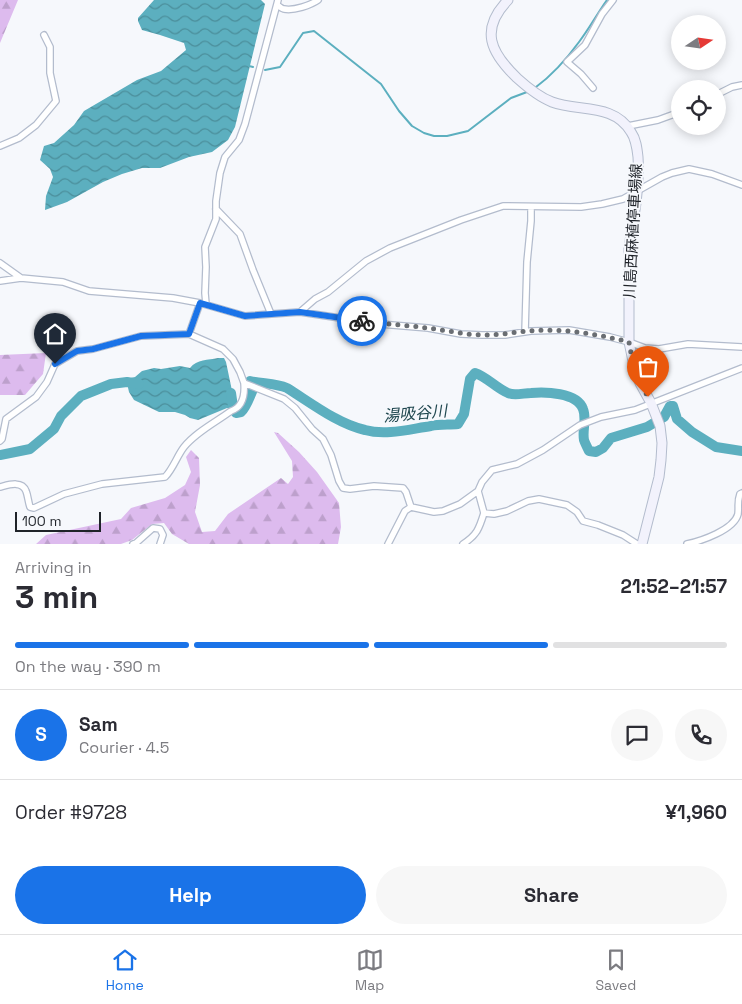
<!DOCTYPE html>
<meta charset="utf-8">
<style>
:root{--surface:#fff;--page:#f7f7f7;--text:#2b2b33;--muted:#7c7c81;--line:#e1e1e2;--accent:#1a73e8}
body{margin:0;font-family:"Space Grotesk","Noto Sans JP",sans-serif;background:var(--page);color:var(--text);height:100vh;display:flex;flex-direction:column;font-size:19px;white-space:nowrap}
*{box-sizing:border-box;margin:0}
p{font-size:16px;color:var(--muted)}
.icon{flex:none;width:28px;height:28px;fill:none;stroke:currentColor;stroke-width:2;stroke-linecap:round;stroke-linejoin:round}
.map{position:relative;height:544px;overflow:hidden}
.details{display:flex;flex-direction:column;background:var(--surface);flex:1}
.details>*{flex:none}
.needle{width:32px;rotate:77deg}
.controls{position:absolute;left:671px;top:15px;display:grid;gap:10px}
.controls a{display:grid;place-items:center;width:55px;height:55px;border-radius:50%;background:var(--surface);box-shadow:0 2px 12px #0003;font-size:25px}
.scale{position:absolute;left:15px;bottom:12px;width:86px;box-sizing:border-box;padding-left:5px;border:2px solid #1f2329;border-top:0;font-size:14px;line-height:18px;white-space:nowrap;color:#1f2329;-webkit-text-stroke:4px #f6f8fc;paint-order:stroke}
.pin{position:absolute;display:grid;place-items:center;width:42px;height:42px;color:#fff;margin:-51px -21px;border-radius:50% 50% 50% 0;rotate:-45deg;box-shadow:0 0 5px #0007}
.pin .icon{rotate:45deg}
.courier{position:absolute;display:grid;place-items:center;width:50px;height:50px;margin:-25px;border:4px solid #1a73e8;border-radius:50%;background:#fff;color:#222;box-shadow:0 1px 6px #0007}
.head em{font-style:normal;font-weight:800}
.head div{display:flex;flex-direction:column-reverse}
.head{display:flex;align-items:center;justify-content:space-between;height:85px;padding:0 15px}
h1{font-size:32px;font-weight:800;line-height:38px}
.bar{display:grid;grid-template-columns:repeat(4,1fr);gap:8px 5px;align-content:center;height:60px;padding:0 15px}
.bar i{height:6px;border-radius:4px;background:var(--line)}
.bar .on{background:var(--accent)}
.bar p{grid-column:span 4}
.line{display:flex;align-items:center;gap:12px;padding:0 15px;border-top:1px solid var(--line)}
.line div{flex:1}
.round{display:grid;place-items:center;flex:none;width:52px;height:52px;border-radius:26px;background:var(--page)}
.action{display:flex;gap:10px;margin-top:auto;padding:10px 15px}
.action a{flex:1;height:58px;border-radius:30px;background:var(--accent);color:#fff;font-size:20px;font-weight:800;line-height:58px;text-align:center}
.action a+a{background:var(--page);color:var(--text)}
.menu{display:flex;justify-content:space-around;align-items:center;height:70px;border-top:1px solid var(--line);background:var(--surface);font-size:14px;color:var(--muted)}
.menu a{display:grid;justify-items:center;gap:2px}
.menu .on{color:var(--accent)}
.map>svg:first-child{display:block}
.forest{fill:url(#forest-firs)}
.water{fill:url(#water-waves)}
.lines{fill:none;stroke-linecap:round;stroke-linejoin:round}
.stream{stroke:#5cafbf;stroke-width:2}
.river{stroke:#5cafbf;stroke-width:10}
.minor-casing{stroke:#b3bccd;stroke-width:8}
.secondary-casing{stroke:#b3bccd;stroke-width:11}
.minor{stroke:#fff;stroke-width:5.5}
.secondary{stroke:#f2f2fc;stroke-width:9}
.done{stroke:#6a6e73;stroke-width:5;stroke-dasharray:0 9}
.route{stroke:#1a73e8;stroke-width:6}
.labels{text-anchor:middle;stroke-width:4;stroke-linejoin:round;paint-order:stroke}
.street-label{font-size:15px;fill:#1f2329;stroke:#f6f8fc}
.water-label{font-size:16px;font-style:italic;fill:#214850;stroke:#f6f8fc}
</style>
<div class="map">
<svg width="742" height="544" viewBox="0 0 742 544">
<defs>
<pattern id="forest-firs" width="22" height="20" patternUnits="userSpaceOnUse" patternTransform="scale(1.25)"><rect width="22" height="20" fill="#dbe"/><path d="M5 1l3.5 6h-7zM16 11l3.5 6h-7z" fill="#bda0cc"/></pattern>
<pattern id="water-waves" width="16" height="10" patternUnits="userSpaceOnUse" patternTransform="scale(1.25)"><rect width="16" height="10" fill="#5cafbf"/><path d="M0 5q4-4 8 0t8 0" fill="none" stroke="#4b8e9b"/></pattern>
</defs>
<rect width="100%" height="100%" fill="#f6f8fc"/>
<path class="forest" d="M0,0H18L0,43Z
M46,353L43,374L25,395H0V355Z
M274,432L278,433L299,452L317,472L339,503L341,527L338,544H189L172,534L164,523L152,524L132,540L121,544H36L46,535L121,519L131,508L165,498L185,485L191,472L186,457L191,450L199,458L200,485L195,512L202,532L215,531L228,514L281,478L288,484L293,477L292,461Z"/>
<path class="water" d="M154,0H261L265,4L235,127L228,140L212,152L189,157L160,168H142L122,174L103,182L67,202L45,210L46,196L53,177L50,169L40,160L44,146L54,143L74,125L84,111L137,80L161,71L186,50L184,43L160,35L142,30L138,21V18Z
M218,358H224L226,362L235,405L230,409L227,408L198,420L190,418L185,415L175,412H159L134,400L129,392L126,379L135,377L142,371L154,368L161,369L180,366L190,368C197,359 208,360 218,358Z"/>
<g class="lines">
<path class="stream" d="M249,66L253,67
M265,70L280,67L303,33L314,31L381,84L399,111L412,126L424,133L434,136H447L468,131L511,98L527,92
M536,87C551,76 568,57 579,42C589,29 597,14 607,0"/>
<path class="river" d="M250,381C262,384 275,383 287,388C311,403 338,424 365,430C386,436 410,429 431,426C439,424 449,425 458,424L464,414L470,379L475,373C487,377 496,388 508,393C514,396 524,393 531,393C545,392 577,392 583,409C587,419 582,430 584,440C585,443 587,447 589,451L596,452L603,448L611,438L647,427L664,417L670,406H673L677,419L692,432L716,447L742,451
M231,393L233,407L236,413L241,412C249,404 250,392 257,383
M0,455L30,449L54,429L61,416L81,396L111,384L127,382L139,384"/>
<defs>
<path id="minor" d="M277,5C279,6 282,9 284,9C294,11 311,5 318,0
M593,88L581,74L567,62L585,45L602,14L613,0
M718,94L732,87L742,85
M628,126L658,120L680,112
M0,146L19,138L36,125L56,101L50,73V47L44,35
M216,209L240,234L253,270L271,314
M0,263L21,278
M0,281L21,278L63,282L89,291L173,298L200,303L245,316L300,312L380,324L428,328L461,334L482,335H505L531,331L569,330L610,337L629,342L645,348L659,349L688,344L742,347
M206,304L205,293L206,267L205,247L216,219V201L220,173L225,157L239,140L245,124L278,0
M300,312L315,299L328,292L366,261L390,248L461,220L503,206L581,207L602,204L623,199L662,177L672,173L689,169L712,174L742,185
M525,332L527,262L531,221V207
M189,334L200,303
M0,441L2,439L6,419L36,397L47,382L55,364L77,351L93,349L141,336L189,334L223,349L233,359L240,372L244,383L284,399L295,408L312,429L323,439L331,455L339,481L343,488L350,489L374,486L403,488L406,492L411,507
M0,487C8,485 22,480 26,491C28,496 28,501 30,507L34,508L64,494L102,484L165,477C173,469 177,456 184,447C196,432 216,422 231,411C243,407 245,395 244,383
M478,491L484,513L494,514L507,511L528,501L539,499L567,505L577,512L583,521L598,525L623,535L637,544
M411,507L434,512L443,511L460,504L478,491L482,482L492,470L517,464L543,450L580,425L601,417L635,410L742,368
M133,544L136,543L153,528L160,529L163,535L160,544
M388,544L405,511L411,507
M463,544C477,535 479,529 484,513
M687,544C701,541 734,530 738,514C739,506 737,502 740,494L742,493"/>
<path id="secondary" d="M508,0C479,30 491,53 517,78C527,87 539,97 552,102C579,112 614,103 631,132C636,139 637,148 638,157C639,173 638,188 636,203C634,218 631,233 629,248V342L635,371L640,383L651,403L660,426L662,443L661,460L659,477L642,544"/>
</defs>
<use href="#minor" class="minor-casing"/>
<use href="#secondary" class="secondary-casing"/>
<use href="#minor" class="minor"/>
<use href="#secondary" class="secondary"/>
</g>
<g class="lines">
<path class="done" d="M362,321C384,324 406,325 427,328C446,330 465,335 484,335C500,335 515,332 530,331C564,328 596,334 629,342C632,362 638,379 648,397"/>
<path class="route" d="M55,364L77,351L93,349L141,336L189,334L200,303L245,316L300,312L362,321"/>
</g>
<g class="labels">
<g class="street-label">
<text transform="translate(633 231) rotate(-87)" y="5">川島西麻植停車場線</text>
</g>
<g class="water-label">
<text transform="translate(415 413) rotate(-5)" y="6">湯吸谷川</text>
</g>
</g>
</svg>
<div class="controls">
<a><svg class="needle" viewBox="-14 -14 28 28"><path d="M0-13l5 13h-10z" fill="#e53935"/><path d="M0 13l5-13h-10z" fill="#7c7c81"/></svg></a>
<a><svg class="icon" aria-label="locate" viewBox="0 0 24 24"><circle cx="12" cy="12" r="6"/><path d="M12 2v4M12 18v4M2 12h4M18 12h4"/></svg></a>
</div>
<div class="scale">100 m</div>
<div class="pin" style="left:648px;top:397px;background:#ea580c"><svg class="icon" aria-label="bag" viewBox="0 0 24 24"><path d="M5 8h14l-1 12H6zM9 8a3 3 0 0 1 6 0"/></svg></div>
<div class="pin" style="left:55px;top:364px;background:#1f2937"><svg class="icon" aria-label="home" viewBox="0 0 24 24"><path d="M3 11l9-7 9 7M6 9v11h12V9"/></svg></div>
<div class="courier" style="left:362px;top:321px"><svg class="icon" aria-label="bike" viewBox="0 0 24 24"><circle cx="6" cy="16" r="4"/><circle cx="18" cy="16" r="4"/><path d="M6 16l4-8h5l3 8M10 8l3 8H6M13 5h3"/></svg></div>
</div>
<section class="details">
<div class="head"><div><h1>3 min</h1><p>Arriving in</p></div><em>21:52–21:57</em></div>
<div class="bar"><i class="on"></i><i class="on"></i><i class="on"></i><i></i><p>On the way · 390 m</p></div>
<div class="line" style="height:90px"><b class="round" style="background:var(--accent);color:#fff">S</b><div><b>Sam</b><p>Courier · 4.5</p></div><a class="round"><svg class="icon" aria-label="chat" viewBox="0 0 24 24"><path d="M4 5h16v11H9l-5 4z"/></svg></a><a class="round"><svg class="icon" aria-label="phone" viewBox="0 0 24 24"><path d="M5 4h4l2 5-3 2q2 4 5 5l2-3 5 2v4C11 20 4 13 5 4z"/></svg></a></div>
<div class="line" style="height:65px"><div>Order #9728</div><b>¥1,960</b></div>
<div class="action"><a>Help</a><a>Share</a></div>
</section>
<nav class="menu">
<a class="on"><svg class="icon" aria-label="home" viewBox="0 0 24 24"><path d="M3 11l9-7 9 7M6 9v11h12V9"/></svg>Home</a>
<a><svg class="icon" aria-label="map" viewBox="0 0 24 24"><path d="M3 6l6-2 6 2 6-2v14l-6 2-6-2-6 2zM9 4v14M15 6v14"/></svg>Map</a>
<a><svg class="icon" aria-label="saved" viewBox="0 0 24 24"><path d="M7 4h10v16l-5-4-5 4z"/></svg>Saved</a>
</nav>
